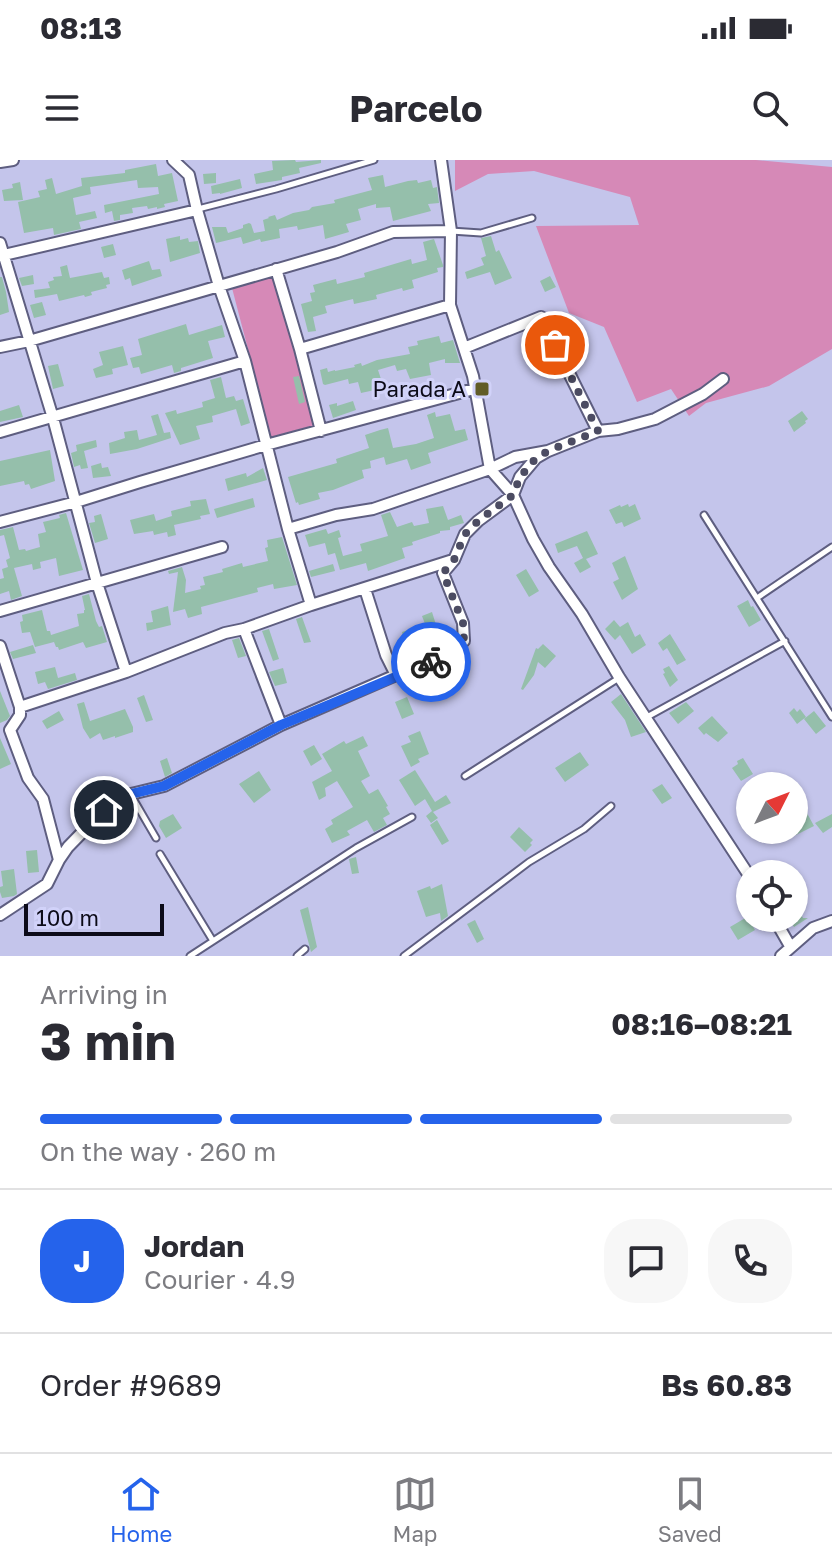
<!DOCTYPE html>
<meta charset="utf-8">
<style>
:root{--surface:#fff;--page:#f7f7f7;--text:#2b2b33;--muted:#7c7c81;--line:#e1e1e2;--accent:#2563eb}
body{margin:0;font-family:"Golos Text",sans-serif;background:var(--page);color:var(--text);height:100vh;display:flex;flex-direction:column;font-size:30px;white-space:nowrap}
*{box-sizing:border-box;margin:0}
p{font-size:26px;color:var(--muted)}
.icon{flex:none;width:44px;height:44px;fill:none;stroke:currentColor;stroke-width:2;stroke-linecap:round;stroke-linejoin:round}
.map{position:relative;height:796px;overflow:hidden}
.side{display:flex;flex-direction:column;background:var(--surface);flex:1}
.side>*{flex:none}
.needle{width:52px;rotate:48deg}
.fabs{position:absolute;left:736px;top:612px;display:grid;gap:16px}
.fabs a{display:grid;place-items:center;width:72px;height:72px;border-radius:50%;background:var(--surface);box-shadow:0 2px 6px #0004;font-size:40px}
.scale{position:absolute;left:24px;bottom:20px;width:140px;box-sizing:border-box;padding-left:8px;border:4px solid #0c0b18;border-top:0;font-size:22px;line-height:28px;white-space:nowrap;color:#0c0b18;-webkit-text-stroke:6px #d1d2f9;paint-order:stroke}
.pin{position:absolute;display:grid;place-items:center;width:68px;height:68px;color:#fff;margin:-34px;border:4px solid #fff;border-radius:50%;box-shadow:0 2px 8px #0007}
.courier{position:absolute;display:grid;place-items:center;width:80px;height:80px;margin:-40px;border:6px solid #2563eb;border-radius:50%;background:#fff;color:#222;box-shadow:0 2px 10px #0007}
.summary em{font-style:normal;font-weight:700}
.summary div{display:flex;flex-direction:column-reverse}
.summary{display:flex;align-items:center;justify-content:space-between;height:136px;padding:0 40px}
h1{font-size:52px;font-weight:700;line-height:60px}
.bar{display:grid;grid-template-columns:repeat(4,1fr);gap:12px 8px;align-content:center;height:96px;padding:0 40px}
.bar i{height:10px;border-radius:6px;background:var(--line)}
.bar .active{background:var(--accent)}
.bar p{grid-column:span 4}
.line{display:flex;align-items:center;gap:20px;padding:0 40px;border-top:2px solid var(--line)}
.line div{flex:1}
.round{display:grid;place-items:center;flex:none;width:84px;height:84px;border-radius:32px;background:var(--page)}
.status{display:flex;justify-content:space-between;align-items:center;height:56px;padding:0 40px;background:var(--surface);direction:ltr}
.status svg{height:22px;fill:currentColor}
header{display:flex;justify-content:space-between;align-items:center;height:104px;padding:0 40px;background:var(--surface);font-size:36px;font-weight:700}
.dock{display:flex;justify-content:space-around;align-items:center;height:112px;border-top:2px solid var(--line);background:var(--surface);font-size:22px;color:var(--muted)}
.dock a{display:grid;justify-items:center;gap:4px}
.dock .active{color:var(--accent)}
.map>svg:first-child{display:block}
.green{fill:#d689b7}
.building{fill:#95bfab}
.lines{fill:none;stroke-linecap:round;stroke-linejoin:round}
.lane-casing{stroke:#5e5e80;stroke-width:9}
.street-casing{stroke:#5e5e80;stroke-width:14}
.lane{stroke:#fff;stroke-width:5}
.street{stroke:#fff;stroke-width:10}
.done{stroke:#4c4c62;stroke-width:8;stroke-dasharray:0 14.4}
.route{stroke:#2563eb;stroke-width:10}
.poi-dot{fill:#615c28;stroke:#d1d2f9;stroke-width:3}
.labels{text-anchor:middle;stroke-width:6;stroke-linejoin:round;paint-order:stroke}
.poi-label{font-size:22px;fill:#0c0b18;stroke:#d1d2f9;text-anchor:end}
</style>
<div class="status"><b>08:13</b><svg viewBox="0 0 49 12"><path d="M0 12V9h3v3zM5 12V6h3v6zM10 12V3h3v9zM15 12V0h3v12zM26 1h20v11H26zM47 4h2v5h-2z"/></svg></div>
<header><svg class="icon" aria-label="menu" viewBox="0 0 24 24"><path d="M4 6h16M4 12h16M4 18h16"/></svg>Parcelo<svg class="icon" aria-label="search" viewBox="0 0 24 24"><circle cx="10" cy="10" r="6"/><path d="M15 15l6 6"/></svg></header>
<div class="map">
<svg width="832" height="796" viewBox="0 0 832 796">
<rect width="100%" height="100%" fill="#c4c5eb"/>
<path class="green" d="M455,0H756L832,7V189L769,226L706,243L689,256L671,229L637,242L604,167L569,153L536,66L639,65L630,37L534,11L488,14L455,31Z
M274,116L315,265L271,277L232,128Z"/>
<path class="building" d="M295,0L296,2L321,0V3L299,8L300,13L282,17V20L256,24L254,14L273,10L272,1Z
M156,4L158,16L172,13L178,41L164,44L165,47L157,49V47L148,49L147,46L132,48L133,53L120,55V60L114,61L112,51L105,53L104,45L159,34L158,27L138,28L137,20L90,27L91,34L73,38L76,55L95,51L97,58L79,62L81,69L54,75L53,68L24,73L18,42L40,37L38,31L47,29L45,20L52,18L56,34L82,26L81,18L125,13V10Z
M216,13V23L204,24L203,14Z
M383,15L385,27L408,21L417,20L418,23L431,20L433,28L437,27L439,43L428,44L431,51L393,61L390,47L376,48V44L358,49L361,60L346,64L349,72L325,79L323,65L298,70L297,66L279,69L280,78L261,82L260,79L243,84L241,77L216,83L212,67H226L228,73L243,68V65L249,63L251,64L254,73L265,71L263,60L269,58L268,57L275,55L277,60L293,53L309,50L312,47L335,43L334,40L372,30L368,18Z
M240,19L242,28L220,34V33L212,34L211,26Z
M20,22L23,40L4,41L2,30L13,28L12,24Z
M180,76V80L188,78L189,82L198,81L200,93L170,102L166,79Z
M491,76L496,92L499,90L512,118L495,125L490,112L467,119L465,112L484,105L481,98L486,96L481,78Z
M434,79L443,105V107L437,108L438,112L412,120L414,128L403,131L402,128L376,135L377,139L354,144L353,139L325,146L327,153L313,157L316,171L308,172L301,144L312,141L310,133L315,132L313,125L336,119L337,124L365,117L364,113L411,99L412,104L427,100L423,82Z
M113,84L116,95L104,98L101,87Z
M149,101L152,110L160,109L162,116L132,126L130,118L125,120L122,110Z
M67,105L70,118L102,112L104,118L109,117L110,124L106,125L107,128L91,132L92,135L85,137L84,135L59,141L57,134L35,138L34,130L50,128L48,122L54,120L53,117L62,116L60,107Z
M33,115L34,124L22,126L19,118Z
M550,116L556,127L545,132L540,121Z
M0,117H2L6,132L9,152L0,155Z
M42,142L46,155L34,158L30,145Z
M186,164L189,175L222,165L225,177L208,181L213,198L181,208V211L174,213L172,205L141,214L139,207L133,208L130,198L142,195L138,179Z
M439,176L441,183L453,180L460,203H445V199L429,203L431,215L410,219L406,209L397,211L395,205L378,210L384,228L361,233L358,222L349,224L348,219L325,225L323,224L320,210L327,208L328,212L335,210V211L355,207L354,205L361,203L362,206L377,200L410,194L408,187L418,185L417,181Z
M123,186L128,205L112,209L113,214L96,218L93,209L103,205L99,192Z
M58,204L64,226L53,229L48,206Z
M299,216L305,242L299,244L293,217Z
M221,217L226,238L234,236L236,241L243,239L250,263L241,266L236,249L212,256L213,262L196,266L200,279L180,285L165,253L176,250L177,254L203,247L202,242L215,238L210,220Z
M353,241L356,250L333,258L329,245L337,243V246Z
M19,245L23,257L0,262V251Z
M802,251L808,259L805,261L806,263L794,272L788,261Z
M435,252L436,257L450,254L455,271L465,269L468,280L428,293L431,303L411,310L407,299L386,305L384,297L370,301L371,308L362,310L364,318L333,330L318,333L320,339L299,345L298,342L296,343L288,317L337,303L336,299L369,288L365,275L380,270L388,268L393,288L416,284L434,278L427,255Z
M158,254L164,273L170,272L171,278L137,289L110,294L109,283L125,278L124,272L137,270L139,280L157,275L151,256Z
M96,280L97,287L84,291L88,308L81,309L80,305L74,307L71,293L77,291L76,285Z
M50,290L55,321L31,329L29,324L25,325L24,321L0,326V301Z
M101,303L102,308L108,307L111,316L93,318L91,306Z
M263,308L267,320L228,331L225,319L246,313L247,317Z
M253,338L255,347L217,358L214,349Z
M206,339L210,354L200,356L201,359L174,365L176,375L168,377L167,372L154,375L153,371L134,374L130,360L154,354L156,361L172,356L171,351L191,346L190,341Z
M628,344L629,347L635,344L641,359L624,367L622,362L616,364L609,350L620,345L621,347Z
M443,346L448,360L461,355L464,363L450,367V370L440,371V373L412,382L413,385L402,388L405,398L368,411L366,403L340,410L335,393L328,395L325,383L309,387L305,375L326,369L328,374L339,370L341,377L338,378L343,396L362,391L360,384L388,376L381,355L390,352L397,367L412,362L414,366L429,363L426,349Z
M66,353L83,410L59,416L56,398L40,402L41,408L33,410L32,404L14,408L22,436L11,440L9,431L0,434V419L4,418L2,409L8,407L6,400L10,398L4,375L0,376V370L13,367L19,390L25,389L26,391L40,387L38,374L46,372L43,362L60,358L59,355Z
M101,354L108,379L95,383L89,363L95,362L94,356Z
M587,371L598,394L586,399L591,407L580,413L574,403L583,398L577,386L558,393L555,384Z
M282,377L297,425L274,429L273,424L257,428L258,432L201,447L202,454L188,458L185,449L173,452L178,412L169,414L168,411L182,407L186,420L185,433L201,429L200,426L205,425L203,417L223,412L222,409L242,403L243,407L268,401L265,388L268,387L267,380Z
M625,396L638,429L622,440L613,422L619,419L612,403Z
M333,404L335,411L311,417L309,411Z
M526,409L539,431L529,437L516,415Z
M89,434L96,461L99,467L102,466L107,482L86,488L83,482L59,490L58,487H56L54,482L35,487L30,472L22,473L20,462L23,461L22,455L42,450L47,471H50L51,475L79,466L77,454L84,453V450H85L82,436Z
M748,440L751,447L753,446L761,460L749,467L737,446Z
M168,446L171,465L147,471L146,463L153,462L151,451Z
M432,452L437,468L418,477L422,487L406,488L402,472L425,464L422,456Z
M302,457L311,482L304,483L296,459Z
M614,460L620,467L628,462L635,477L640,474L646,485L632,494L620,475L615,480L605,469Z
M269,469L279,499L273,501L262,471Z
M670,474L686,500L677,505L667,488L663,491L658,483Z
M239,478L246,496L238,498L232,480Z
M543,484L556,496L545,508L538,502L534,515L523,530L521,529L536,488L538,489Z
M33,485L36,493L13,499L10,492Z
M669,506L678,520L670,527L663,514L665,513L663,509Z
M55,507L58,518L75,513L77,520L48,529L45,522L38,524L35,512Z
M283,508L287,523L275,526L269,512Z
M0,531L10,556L7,560L0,563Z
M621,534L646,572L631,577L625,560L611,542Z
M144,535L153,560L146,562L137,538Z
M407,537L414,554L402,559L395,542Z
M84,542L90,561L125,549L133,567V572L115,578V576L103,580L100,573L90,579L83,568L77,544Z
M686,542L694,551L678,564L669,553Z
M794,548L797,552L800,549L806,557L797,564L789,553Z
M59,551L64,560L47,569L42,561Z
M814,551L826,566L816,574L804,559Z
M712,556L728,573L718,582L706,573L704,575L698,568Z
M420,571L429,594L418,599L420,602L411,607L401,586L411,582L408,576Z
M363,576L368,586L358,591L370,616L361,621L369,634L378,629L388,646L386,647L390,654L383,658L387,665L374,672L367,660L347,671L350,675L332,683L325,669L333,664L331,660L353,647L337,621L325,628L326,636L319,640L312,622L332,611L322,594L344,581L346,584Z
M0,578L11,604L0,609Z
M314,585L322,599L311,606L303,591Z
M580,592L589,605L565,622L555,608Z
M167,598L172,613L165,617L160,601Z
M743,598L753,614L741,621L732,608L738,604L737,601Z
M415,610L435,642L446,635L451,643L433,652L438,658L431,663L426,656L432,651L425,639L415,646L399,620Z
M259,611L271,630L254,643L239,624Z
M662,624L672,638L662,644L652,630Z
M802,644L814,666L796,675L794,666L802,662L795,648Z
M173,654L182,668L166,678L159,666L160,661Z
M832,654V667L823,673L815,663Z
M437,660L449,681L442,685L430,665Z
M519,667L533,680L530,683L532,685L525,692L510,677Z
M37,690L39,712L28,713L26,691Z
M356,697L359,713L352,714L349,699Z
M14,709L17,734L14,736L2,738L0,732V727L3,726L1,711Z
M442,724L448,756L441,761L440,753L426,757L417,731L430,726L431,729Z
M794,743L803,758H808L794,767L789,758H794Z
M308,747L317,787L311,792L300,750Z
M747,757L755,770L738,780L730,767Z
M475,760L484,779L477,783L467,764Z"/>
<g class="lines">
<defs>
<path id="lane" d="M198,49L276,29L374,0
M451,71L481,73L532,58
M704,355L832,557
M757,438L832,387
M647,557L785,481
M465,616L619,518
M131,635L156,678
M160,694L213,781
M190,796L356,688L412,657
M297,796L305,789
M404,796L529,702L584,669L611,646"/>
<path id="street" d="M173,0L189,15L197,50L219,126L245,201L288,369L311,445
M441,0L451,71L450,145L473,216L490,309L513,335L533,379L549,407L582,454L619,517L750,717
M0,2L13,0
M0,83L53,258L97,423L126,512
M0,96L197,50
M276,109L300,189L321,271
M0,187L29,181L337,92L393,72L451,71
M464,188L541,157L598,271
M300,189L450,145
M0,272L245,201
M0,362L76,342L140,322L266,285L474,229
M288,369L336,355L373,349L490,309L515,297L548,291L598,271L618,269L655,259L703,234L723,219
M365,429L386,495L396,515
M0,451L222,387
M244,469L281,565
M0,486L20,547V555L10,570L28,618L43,639L59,700
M20,547L126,512L225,473L244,469L311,445L453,400
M0,755L47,724L59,700L68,687L104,650L131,634L164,626L281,565L396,515L445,497L464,481L463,463L443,413L454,400L465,374L478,361L513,335L520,317L536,298L548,291
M774,758L790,786
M781,796L813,768L832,761"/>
</defs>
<use href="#lane" class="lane-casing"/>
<use href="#street" class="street-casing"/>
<use href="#lane" class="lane"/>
<use href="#street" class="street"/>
</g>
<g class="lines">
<path class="done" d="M431,502L445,497L464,481L463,463L443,413L454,400L465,374L478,361L513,335L520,317L536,298L548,291L598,271L555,185"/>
<path class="route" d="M104,650L131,634L164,626L281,565L431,502"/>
</g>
<rect class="poi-dot" x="474" y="221" width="16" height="16" rx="4"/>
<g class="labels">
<g class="poi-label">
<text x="466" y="237">Parada A</text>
</g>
</g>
</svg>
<div class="fabs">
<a><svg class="needle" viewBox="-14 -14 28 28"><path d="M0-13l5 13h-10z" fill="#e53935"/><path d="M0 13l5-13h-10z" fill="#7c7c81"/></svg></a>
<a><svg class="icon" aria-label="locate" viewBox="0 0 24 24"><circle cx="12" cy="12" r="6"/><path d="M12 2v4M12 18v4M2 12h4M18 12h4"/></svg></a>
</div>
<div class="scale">100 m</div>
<div class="pin" style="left:555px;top:185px;background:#ea580c"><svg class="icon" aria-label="bag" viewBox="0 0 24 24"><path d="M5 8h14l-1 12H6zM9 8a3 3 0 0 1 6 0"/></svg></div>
<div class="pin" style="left:104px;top:650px;background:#1f2937"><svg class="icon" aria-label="home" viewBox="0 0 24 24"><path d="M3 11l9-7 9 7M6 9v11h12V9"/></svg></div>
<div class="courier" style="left:431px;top:502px"><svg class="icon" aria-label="bike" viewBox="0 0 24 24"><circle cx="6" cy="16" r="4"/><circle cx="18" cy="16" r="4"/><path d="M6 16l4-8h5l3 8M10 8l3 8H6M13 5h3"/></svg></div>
</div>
<section class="side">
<div class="summary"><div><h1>3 min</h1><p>Arriving in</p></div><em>08:16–08:21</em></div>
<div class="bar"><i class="active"></i><i class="active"></i><i class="active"></i><i></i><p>On the way · 260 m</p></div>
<div class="line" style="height:144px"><b class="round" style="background:var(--accent);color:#fff">J</b><div><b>Jordan</b><p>Courier · 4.9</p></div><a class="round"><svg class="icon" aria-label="chat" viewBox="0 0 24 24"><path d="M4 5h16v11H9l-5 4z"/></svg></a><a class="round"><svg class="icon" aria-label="phone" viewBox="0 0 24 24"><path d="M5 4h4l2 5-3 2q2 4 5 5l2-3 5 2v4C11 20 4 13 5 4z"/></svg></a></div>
<div class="line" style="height:104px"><div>Order #9689</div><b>Bs 60.83</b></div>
</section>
<nav class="dock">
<a class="active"><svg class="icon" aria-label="home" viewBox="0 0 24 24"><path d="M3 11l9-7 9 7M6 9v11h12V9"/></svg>Home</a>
<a><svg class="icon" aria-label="map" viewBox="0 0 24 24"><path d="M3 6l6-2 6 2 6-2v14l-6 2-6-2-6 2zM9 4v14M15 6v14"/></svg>Map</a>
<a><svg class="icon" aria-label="saved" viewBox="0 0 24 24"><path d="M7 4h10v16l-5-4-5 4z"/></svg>Saved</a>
</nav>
